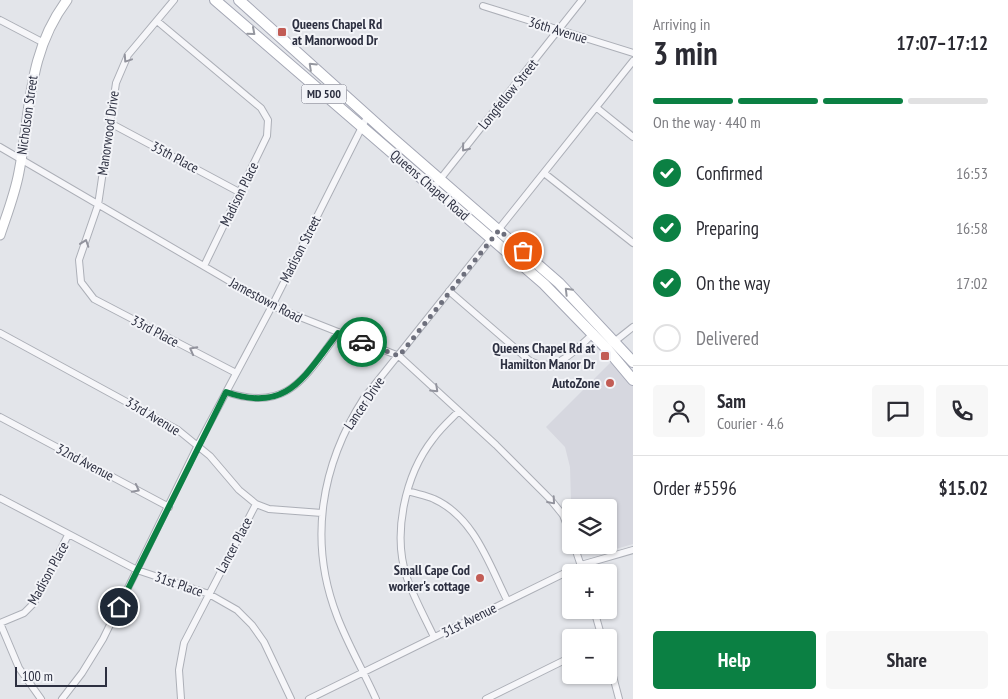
<!DOCTYPE html>
<meta charset="utf-8">
<style>
:root{--surface:#fff;--page:#f7f7f7;--text:#2b2b33;--muted:#7c7c81;--line:#e1e1e2;--accent:#0b8043}
body{margin:0;font-family:"PT Sans Narrow",sans-serif;background:var(--page);color:var(--text);height:100vh;display:flex;flex-direction:column;font-size:19px;white-space:nowrap}
*{box-sizing:border-box;margin:0}
p{font-size:16px;color:var(--muted)}
.icon{flex:none;width:28px;height:28px;fill:none;stroke:currentColor;stroke-width:2;stroke-linecap:round;stroke-linejoin:round}
.map{position:relative;flex:1;overflow:hidden}
.details{display:flex;flex-direction:column;background:var(--surface);width:375px}
.details>*{flex:none}
.fabs{position:absolute;left:562px;top:499px;display:grid;gap:10px}
.fabs a{display:grid;place-items:center;width:55px;height:55px;border-radius:5px;background:var(--surface);box-shadow:0 1px 4px #0004;font-size:25px}
.scale{position:absolute;left:15px;bottom:12px;width:92px;box-sizing:border-box;padding-left:5px;border:2px solid #2d3041;border-top:0;font-size:14px;line-height:18px;white-space:nowrap;color:#2d3041;-webkit-text-stroke:4px #f3f4f8;paint-order:stroke}
.pin{position:absolute;display:grid;place-items:center;width:42px;height:42px;color:#fff;margin:-21px;border:2px solid #fff;border-radius:50%;box-shadow:0 1px 5px #0007}
.courier{position:absolute;display:grid;place-items:center;width:50px;height:50px;margin:-25px;border:4px solid #0b8043;border-radius:50%;background:#fff;color:#222;box-shadow:0 1px 6px #0007}
.headline em{font-style:normal;font-weight:700}
.headline div{display:flex;flex-direction:column-reverse}
.headline{display:flex;align-items:center;justify-content:space-between;height:85px;padding:0 20px}
h1{font-size:32px;font-weight:700;line-height:38px}
.bar{display:grid;grid-template-columns:repeat(4,1fr);gap:8px 5px;align-content:center;height:60px;padding:0 20px}
.bar i{height:6px;border-radius:4px;background:var(--line)}
.bar .current{background:var(--accent)}
.bar p{grid-column:span 4}
.line{display:flex;align-items:center;gap:12px;padding:0 20px;border-top:1px solid var(--line)}
.line div{flex:1}
.round{display:grid;place-items:center;flex:none;width:52px;height:52px;border-radius:5px;background:var(--page)}
ol{padding:0 20px;list-style:none}
li{display:flex;align-items:center;gap:15px;height:55px}
li p{margin-inline-start:auto}
li .icon{padding:5px;border-radius:50%;background:var(--accent);color:#fff;stroke-width:4}
li:last-child{color:var(--muted)}
li i{width:28px;height:28px;border:2px solid var(--line);border-radius:50%}
.button{display:flex;gap:10px;margin-top:auto;padding:10px 20px}
.button a{flex:1;height:58px;border-radius:5px;background:var(--accent);color:#fff;font-size:20px;font-weight:700;line-height:58px;text-align:center}
.button a+a{background:var(--page);color:var(--text)}
main{display:flex;flex:1;min-height:0}
.map>svg:first-child{display:block}
.built{fill:#d6d7df}
.lines{fill:none;stroke-linecap:round;stroke-linejoin:round}
.street-casing{stroke:#acafb7;stroke-width:8}
.secondary-casing{stroke:#acafb7;stroke-width:11}
.primary-casing{stroke:#a4a7b5;stroke-width:12}
.street{stroke:#f6f6f9;stroke-width:6}
.secondary{stroke:#fff;stroke-width:9}
.primary{stroke:#fff;stroke-width:10}
.oneway{stroke:#9698a0}
.oneway2{stroke:#92939d}
.done{stroke:#6d6f7c;stroke-width:5;stroke-dasharray:0 9}
.route{stroke:#0b8043;stroke-width:6}
.poi-dot{fill:#c25c55;stroke:#f3f4f8;stroke-width:2}
.labels{text-anchor:middle;stroke-width:4;stroke-linejoin:round;paint-order:stroke}
.shield{fill:#f3f4f8;stroke:#686b78;stroke-width:1}
.shield-label{font-size:12px;font-weight:bold;fill:#2d3041}
.poi-label{font-size:14px;font-weight:bold;fill:#2d3041;stroke:#f3f4f8;text-anchor:end}
.street-label{font-size:14px;fill:#2d3041;stroke:#f3f4f8}
</style>
<main>
<div class="map">
<svg width="633" height="699" viewBox="0 0 633 699">
<rect width="100%" height="100%" fill="#e3e5ea"/>
<path class="built" d="M612,361L633,385V544L602,553L600,545H609V508L580,507L571,500L570,467L565,447L546,427Z"/>
<g class="lines">
<defs>
<path id="street" d="M174,0L128,55L116,83L98,205L79,260L81,282L94,299L236,373
M483,6L633,53
M0,20L42,42
M157,21L261,108L268,120L267,136L204,266
M597,108L633,137
M110,123L239,192
M0,147L272,306L399,356L496,445L550,499L563,515L571,536
M544,173L633,243
M434,187L582,0
M449,291L530,361C556,375 576,349 594,333
M0,333L178,430L210,456L239,490L256,504L269,509L322,513
M614,342L633,327
M226,392C288,413 305,377 338,333
M0,417L169,507
M408,491C416,494 426,495 434,499C474,517 489,564 507,600
M0,498L137,570L209,594L237,610L252,625L264,642L291,699
M574,545L583,572
M594,610L602,638
M434,637C425,618 414,598 407,578C392,534 405,475 433,439C440,429 450,420 459,411
M609,661L619,699
M41,699L19,668L0,623L24,613L34,603L68,535
M62,699L82,673L103,639L198,445L272,306L368,115
M181,699L179,670L184,643L256,504
M309,699L581,565L633,550
M376,699C364,672 348,645 337,616C308,541 321,465 364,398L633,61
M486,699L571,657"/>
<path id="secondary" d="M0,235C7,214 15,194 19,172C31,111 27,53 67,0"/>
<path id="primary" d="M215,0L544,284L607,349L633,380
M239,0L390,136L559,283L633,362"/>
</defs>
<use href="#street" class="street-casing"/>
<use href="#secondary" class="secondary-casing"/>
<use href="#primary" class="primary-casing"/>
<use href="#street" class="street"/>
<use href="#secondary" class="secondary"/>
<use href="#primary" class="primary"/>
</g>
<defs><path id="oneway-chevron" d="M-2-3.5L2.5 0L-2 3.5" fill="none" stroke-width="1.6" stroke-linecap="round" stroke-linejoin="round" transform="scale(1.25)"/></defs>
<g class="oneway">
<use href="#oneway-chevron" transform="translate(252 32) rotate(41)"/>
<use href="#oneway-chevron" transform="translate(312 66) rotate(-137)"/>
<use href="#oneway-chevron" transform="translate(568 291) rotate(-135)"/>
</g>
<g class="oneway2">
<use href="#oneway-chevron" transform="translate(127 59) rotate(124)"/>
<use href="#oneway-chevron" transform="translate(465 148) rotate(129)"/>
<use href="#oneway-chevron" transform="translate(85 243) rotate(-71)"/>
<use href="#oneway-chevron" transform="translate(193 350) rotate(-152)"/>
<use href="#oneway-chevron" transform="translate(435 389) rotate(43)"/>
<use href="#oneway-chevron" transform="translate(136 489) rotate(28)"/>
<use href="#oneway-chevron" transform="translate(552 501) rotate(49)"/>
</g>
<g class="lines">
<path class="done" d="M362,342L399,356L499,230L523,251"/>
<path class="route" d="M119,607L226,392C288,414 304,376 338,333L362,342"/>
</g>
<g class="poi-dot">
<rect x="277" y="27" width="10" height="10" rx="2.5"/>
<rect x="600" y="351" width="10" height="10" rx="2.5"/>
<circle cx="610" cy="383" r="5"/>
<circle cx="480" cy="578" r="5"/>
</g>
<g class="labels">
<rect class="shield" x="301.5" y="84.5" width="45" height="19" rx="4"/>
<g class="shield-label">
<text x="324" y="98">MD 500</text>
</g>
<g class="poi-label">
<text x="292" y="29" text-anchor="start">Queens Chapel Rd<tspan x="292" dy="16">at Manorwood Dr</tspan></text>
<text x="595" y="353">Queens Chapel Rd at<tspan x="595" dy="16">Hamilton Manor Dr</tspan></text>
<text x="600" y="388">AutoZone</text>
<text x="470" y="575">Small Cape Cod<tspan x="470" dy="16">worker's cottage</tspan></text>
</g>
<g class="street-label">
<text transform="translate(558 30) rotate(17)" y="5">36th Avenue</text>
<text transform="translate(508 94) rotate(-51)" y="5">Longfellow Street</text>
<text transform="translate(27 115) rotate(-82)" y="5">Nicholson Street</text>
<text transform="translate(108 133) rotate(-82)" y="5">Manorwood Drive</text>
<text transform="translate(175 157) rotate(28)" y="5">35th Place</text>
<text transform="translate(430 185) rotate(41)" y="5">Queens Chapel Road</text>
<text transform="translate(239 194) rotate(-64)" y="5">Madison Place</text>
<text transform="translate(300 249) rotate(-63)" y="5">Madison Street</text>
<text transform="translate(266 300) rotate(28)" y="5">Jamestown Road</text>
<text transform="translate(155 331) rotate(28)" y="5">33rd Place</text>
<text transform="translate(364 403) rotate(-56)" y="5">Lancer Drive</text>
<text transform="translate(153 416) rotate(31)" y="5">33rd Avenue</text>
<text transform="translate(85 462) rotate(28)" y="5">32nd Avenue</text>
<text transform="translate(234 545) rotate(-62)" y="5">Lancer Place</text>
<text transform="translate(48 573) rotate(-61)" y="5">Madison Place</text>
<text transform="translate(179 584) rotate(19)" y="5">31st Place</text>
<text transform="translate(469 620) rotate(-27)" y="5">31st Avenue</text>
</g>
</g>
</svg>
<div class="fabs">
<a><svg class="icon" aria-label="layers" viewBox="0 0 24 24"><path d="M12 4l9 5-9 5-9-5zM3 14l9 5 9-5"/></svg></a>
<a>+</a>
<a>−</a>
</div>
<div class="scale">100 m</div>
<div class="pin" style="left:523px;top:251px;background:#ea580c"><svg class="icon" aria-label="bag" viewBox="0 0 24 24"><path d="M5 8h14l-1 12H6zM9 8a3 3 0 0 1 6 0"/></svg></div>
<div class="pin" style="left:119px;top:607px;background:#1f2937"><svg class="icon" aria-label="home" viewBox="0 0 24 24"><path d="M3 11l9-7 9 7M6 9v11h12V9"/></svg></div>
<div class="courier" style="left:362px;top:342px"><svg class="icon" aria-label="car" viewBox="0 0 24 24"><path d="M5 17H2v-5l4-1 3-4h7l3 4 3 1v5h-3M9 17h6M6 11h13"/><circle cx="7" cy="17" r="2"/><circle cx="17" cy="17" r="2"/></svg></div>
</div>
<section class="details">
<div class="headline"><div><h1>3 min</h1><p>Arriving in</p></div><em>17:07–17:12</em></div>
<div class="bar"><i class="current"></i><i class="current"></i><i class="current"></i><i></i><p>On the way · 440 m</p></div>
<ol>
<li><svg class="icon" aria-label="check" viewBox="0 0 24 24"><path d="M5 12l5 5 9-10"/></svg>Confirmed<p>16:53</p></li>
<li><svg class="icon" aria-label="check" viewBox="0 0 24 24"><path d="M5 12l5 5 9-10"/></svg>Preparing<p>16:58</p></li>
<li><svg class="icon" aria-label="check" viewBox="0 0 24 24"><path d="M5 12l5 5 9-10"/></svg>On the way<p>17:02</p></li>
<li><i></i>Delivered</li>
</ol>
<div class="line" style="height:90px"><a class="round"><svg class="icon" aria-label="person" viewBox="0 0 24 24"><circle cx="12" cy="8" r="4"/><path d="M4 21q1-7 8-7t8 7"/></svg></a><div><b>Sam</b><p>Courier · 4.6</p></div><a class="round"><svg class="icon" aria-label="chat" viewBox="0 0 24 24"><path d="M4 5h16v11H9l-5 4z"/></svg></a><a class="round"><svg class="icon" aria-label="phone" viewBox="0 0 24 24"><path d="M5 4h4l2 5-3 2q2 4 5 5l2-3 5 2v4C11 20 4 13 5 4z"/></svg></a></div>
<div class="line" style="height:65px"><div>Order #5596</div><b>$15.02</b></div>
<div class="button"><a>Help</a><a>Share</a></div>
</section>
</main>
